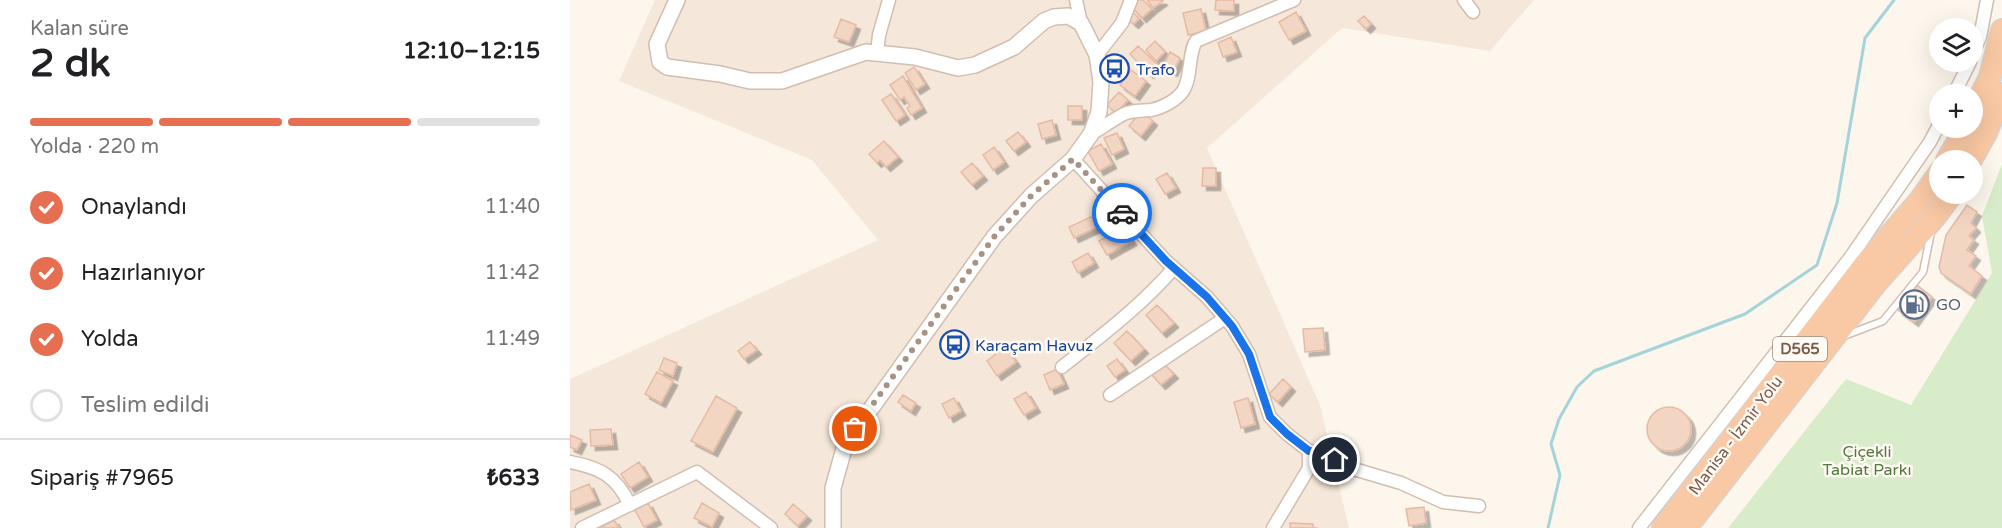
<!DOCTYPE html>
<html lang="tr">
<meta charset="utf-8">
<style>
:root{--surface:#fff;--page:#f2f2f2;--text:#202124;--muted:#757577;--line:#e0e0e0;--accent:#e76f51}
body{margin:0;font-family:"Varela Round",sans-serif;background:var(--page);color:var(--text);height:100vh;display:flex;flex-direction:column;font-size:22px;white-space:nowrap}
*{box-sizing:border-box;margin:0}
p{font-size:20px;color:var(--muted)}
.icon{flex:none;width:33px;height:33px;fill:none;stroke:currentColor;stroke-width:2;stroke-linecap:round;stroke-linejoin:round}
.map{position:relative;flex:1;overflow:hidden}
.panel{display:flex;flex-direction:column;background:var(--surface);width:570px}
.panel>*{flex:none}
.fabs{position:absolute;left:1359px;top:18px;display:grid;gap:12px}
.fabs a{display:grid;place-items:center;width:54px;height:54px;border-radius:50%;background:var(--surface);box-shadow:0 6px 24px #0002;font-size:30px}
.pin{position:absolute;display:grid;place-items:center;width:51px;height:51px;color:#fff;margin:-26px;border:3px solid #fff;border-radius:50%;box-shadow:0 2px 6px #0007}
.courier{position:absolute;display:grid;place-items:center;width:60px;height:60px;margin:-30px;border:4px solid #1a73e8;border-radius:50%;background:#fff;color:#222;box-shadow:0 2px 8px #0007}
.overview em{font-style:normal;font-weight:700}
.overview div{display:flex;flex-direction:column-reverse}
.overview{display:flex;align-items:center;justify-content:space-between;height:102px;padding:0 30px}
h1{font-size:39px;font-weight:700;line-height:45px}
.bar{display:grid;grid-template-columns:repeat(4,1fr);gap:9px 6px;align-content:center;height:72px;padding:0 30px}
.bar i{height:8px;border-radius:4px;background:var(--line)}
.bar .selected{background:var(--accent)}
.bar p{grid-column:span 4}
.line{display:flex;align-items:center;gap:15px;padding:0 30px;border-top:2px solid var(--line)}
.line div{flex:1}
ol{padding:0 30px;list-style:none}
li{display:flex;align-items:center;gap:18px;height:66px}
li p{margin-inline-start:auto}
li .icon{padding:6px;border-radius:50%;background:var(--accent);color:#fff;stroke-width:4}
li:last-child{color:var(--muted)}
li i{width:33px;height:33px;border:3px solid var(--line);border-radius:50%}
main{display:flex;flex:1;min-height:0}
.map>svg:first-child{display:block}
.residential{fill:#f5e8da}
.green{fill:#d8ecc9}
.lines{fill:none;stroke-linecap:round;stroke-linejoin:round}
.stream{stroke:#a5d3da;stroke-width:3}
.building{fill:#f3d5c3;stroke:#e6bba3;stroke-width:1.5;filter:url(#shadow)}
.service-casing{stroke:#d1beb0;stroke-width:9}
.minor-casing{stroke:#d1beb0;stroke-width:15}
.tertiary-casing{stroke:#d1beb0;stroke-width:18}
.trunk-casing{stroke:#dad1cd;stroke-width:24}
.service{stroke:#fff;stroke-width:6}
.minor{stroke:#fff;stroke-width:12}
.tertiary{stroke:#fff;stroke-width:15}
.trunk{stroke:#f9c8a4;stroke-width:21}
.done{stroke:#a89285;stroke-width:6;stroke-dasharray:0 10.8}
.route{stroke:#1a73e8;stroke-width:8}
.labels{text-anchor:middle;stroke-width:5;stroke-linejoin:round;paint-order:stroke}
.shield{fill:#fffaf3;stroke:#a28b7f;stroke-width:1.5}
.shield-label{font-size:15px;font-weight:bold;fill:#7a5c4d}
.transit-label{font-size:16px;fill:#164399;stroke:#fffaf3;text-anchor:start}
.service-label{font-size:16px;fill:#4e5e75;stroke:#fffaf3;text-anchor:start}
.street-label{font-size:16px;fill:#7a5c4d;stroke:#fffaf3}
.park-label{font-size:16px;fill:#537a41;stroke:#fffaf3}
</style>
<main>
<section class="panel">
<div class="overview"><div><h1>2 dk</h1><p>Kalan süre</p></div><em>12:10–12:15</em></div>
<div class="bar"><i class="selected"></i><i class="selected"></i><i class="selected"></i><i></i><p>Yolda · 220 m</p></div>
<ol>
<li><svg class="icon" aria-label="check" viewBox="0 0 24 24"><path d="M5 12l5 5 9-10"/></svg>Onaylandı<p>11:40</p></li>
<li><svg class="icon" aria-label="check" viewBox="0 0 24 24"><path d="M5 12l5 5 9-10"/></svg>Hazırlanıyor<p>11:42</p></li>
<li><svg class="icon" aria-label="check" viewBox="0 0 24 24"><path d="M5 12l5 5 9-10"/></svg>Yolda<p>11:49</p></li>
<li><i></i>Teslim edildi</li>
</ol>
<div class="line" style="height:78px"><div>Sipariş #7965</div><b>₺633</b></div>
</section>
<div class="map">
<svg width="1432" height="528" viewBox="0 0 1432 528">
<defs>
<filter id="shadow"><feDropShadow dx="4.5" dy="4.5" stdDeviation="0" flood-color="#0004"/></filter>
</defs>
<rect width="100%" height="100%" fill="#fdf6ec"/>
<path class="residential" d="M85,0H964L920,51L772,28L637,148L750,405L779,528H0V379L308,240L242,160L49,81Z"/>
<path class="green" d="M1432,164V528H1158L1276,379L1341,405L1422,273L1412,216Z"/>
<g class="lines">
<path class="stream" d="M978,528L990,475L981,444L989,419L1007,387L1024,371L1175,314L1247,265L1267,203L1295,38L1324,0"/>
</g>
<path class="building" d="M566,0H573L582,9L572,18L560,5Z
M577,0H592L593,1L583,8Z
M646,0H664V11L645,10Z
M631,9L636,31L618,35L613,13Z
M563,12L569,19L564,24L557,18Z
M726,12L736,31L719,40L709,22Z
M794,16L801,24L796,29L788,21Z
M271,19L286,25L279,42L264,37Z
M661,37L667,52L653,57L648,43Z
M585,41L595,52L586,61L576,50Z
M568,46L588,65L579,74L560,54Z
M600,52L610,58L603,72L593,66Z
M344,67L355,84L346,90L335,73Z
M561,70L576,81L565,96L550,85Z
M333,76L352,108L341,115L337,108L340,106L334,97L330,100L320,85Z
M549,92L558,100L546,113L537,105Z
M321,94L335,115L326,121L312,100Z
M498,106H512V120H498Z
M571,111L583,121L571,136L559,126Z
M482,120L486,135L472,139L468,124Z
M448,132L456,142L444,151L436,141Z
M547,133L554,149L542,155L534,138Z
M314,141L328,157L316,167L310,160L307,163L299,154Z
M531,144L542,164L529,171L518,151Z
M424,147L434,162L423,170L413,155Z
M402,163L413,176L402,185L391,172Z
M633,168H646V186H632Z
M597,173L606,188L595,194L586,179Z
M1397,205L1407,212L1401,223L1406,228L1399,236L1404,240L1397,250L1406,256L1399,266L1412,276L1401,294L1371,273L1369,267L1376,235Z
M523,216L528,227L504,238L499,227Z
M554,227L562,241L537,255L529,241Z
M518,253L524,263L508,273L502,262Z
M1347,285L1362,297L1344,322L1328,310Z
M587,305L604,323L592,333L576,315Z
M753,328L755,350L735,352L733,329Z
M557,331L574,349L561,361L544,343Z
M180,342L187,350L174,359L168,351Z
M435,347L446,362L427,376L417,361Z
M94,358L107,363L103,376L89,370Z
M547,359L555,370L545,377L537,366Z
M594,364L604,374L591,385L582,375Z
M487,369L494,384L480,390L474,375Z
M87,372L103,381L91,403L75,394Z
M713,379L721,387L708,402L699,394Z
M456,392L466,408L454,415L444,399Z
M333,395L346,403L341,411L328,402Z
M146,396L167,408L143,452L121,441Z
M384,398L391,411L379,418L372,404Z
M678,398L685,424L671,428L664,402Z
M1077 429a22 22 0 1 1 44 0a22 22 0 1 1-44 0Z
M41,429L43,445L21,446L20,430Z
M0,435L12,440L7,450L0,447Z
M69,462L78,477L60,488L51,474Z
M19,484L26,500L1,510L0,492Z
M78,503L87,520L74,527L65,510Z
M132,503L149,513L142,527L124,518Z
M223,504L237,516L228,526L215,514Z
M854,507L856,523L839,526L836,509Z
M44,520L49,528H30Z
M720,523L743,524V528H720Z"/>
<g class="lines">
<defs>
<path id="service" d="M1274,336L1313,321L1353,272L1361,232"/>
<path id="minor" d="M506,0L511,23
M894,0L903,12
M307,53L309,35L319,0
M527,55L552,23L561,0
M1402,55L1410,37L1417,0
M1384,94L1400,62
M521,134C532,128 542,120 554,114C563,110 571,111 581,110C592,108 607,100 613,91C622,77 618,53 626,41L724,0
M503,159L596,261L637,297L662,326L679,354L700,417L717,434L739,451V468L703,528
M492,367C531,336 571,306 604,268
M540,395L655,318
M739,451L753,453L777,467L831,483L873,502L909,506
M0,462C31,468 46,476 60,505
M12,528L127,472L201,528
M1069,528L1280,258L1360,142L1370,123"/>
<path id="tertiary" d="M107,0L87,44L90,62L97,67L150,74L180,81H212L296,52L345,57L388,68L405,65L444,47L474,21L484,17L498,16L511,23L527,55L531,82L529,112L521,134L503,159L461,196L424,237L275,445L263,488V528"/>
<path id="trunk" d="M1402,113L1420,77L1432,30
M1377,160L1396,128
M1401,160L1416,133L1432,94
M1093,528L1295,264L1351,199L1370,172
M1116,528L1307,282L1364,218L1382,194"/>
</defs>
<use href="#service" class="service-casing"/>
<use href="#minor" class="minor-casing"/>
<use href="#tertiary" class="tertiary-casing"/>
<use href="#trunk" class="trunk-casing"/>
<use href="#service" class="service"/>
<use href="#minor" class="minor"/>
<use href="#tertiary" class="tertiary"/>
<use href="#trunk" class="trunk"/>
</g>
<g class="lines">
<path class="done" d="M285,429L424,237L461,196L503,159L552,213"/>
<path class="route" d="M552,213L596,261L637,297L662,326L679,354L700,417L717,434L739,451L753,453L765,460"/>
</g>
<defs>
<symbol id="bus-ring" viewBox="-11 -11 22 22"><circle r="9.5" fill="#fffaf3" stroke="#1a4fb4" stroke-width="1.5"/><path d="M-5-6H5V4H4V6H2V4H-2V6H-4V4H-5ZM-3.5-4V0h7V-4ZM-3.5 1.2v1.5H-2V1.2ZM2 1.2v1.5H3.5V1.2Z" fill="#1a4fb4"/></symbol>
<symbol id="fuel-ring" viewBox="-11 -11 22 22"><circle r="9.5" fill="#fffaf3" stroke="#5c6f8a" stroke-width="1.5"/><path d="M-5.5-6h7V0h2V4h1.3V-2.5L3-4.5l.8-.8L6-3V5H2.5V1h-1V6h-7ZM-4.2-4.7v3.2H.2V-4.7Z" fill="#5c6f8a"/></symbol>
</defs>
<g fill-rule="evenodd">
<use href="#bus-ring" x="528" y="52" width="33" height="33"/>
<use href="#fuel-ring" x="1328" y="288" width="33" height="33"/>
<use href="#bus-ring" x="368" y="328" width="33" height="33"/>
</g>
<g class="labels">
<rect class="shield" x="1203" y="337" width="54" height="24" rx="4.5"/>
<g class="shield-label">
<text x="1230" y="354">D565</text>
</g>
<g class="transit-label">
<text x="566" y="75">Trafo</text>
<text x="405" y="351">Karaçam Havuz</text>
</g>
<g class="service-label">
<text x="1366" y="310">GO</text>
</g>
<g class="street-label">
<text transform="translate(1165 435) rotate(-53)" y="6">Manisa - İzmir Yolu</text>
</g>
<g class="park-label">
<text x="1297" y="457">Çiçekli<tspan x="1297" dy="18">Tabiat Parkı</tspan></text>
</g>
</g>
</svg>
<div class="fabs">
<a><svg class="icon" aria-label="layers" viewBox="0 0 24 24"><path d="M12 4l9 5-9 5-9-5zM3 14l9 5 9-5"/></svg></a>
<a>+</a>
<a>−</a>
</div>
<div class="pin" style="left:285px;top:429px;background:#ea580c"><svg class="icon" aria-label="bag" viewBox="0 0 24 24"><path d="M5 8h14l-1 12H6zM9 8a3 3 0 0 1 6 0"/></svg></div>
<div class="pin" style="left:765px;top:460px;background:#1f2937"><svg class="icon" aria-label="home" viewBox="0 0 24 24"><path d="M3 11l9-7 9 7M6 9v11h12V9"/></svg></div>
<div class="courier" style="left:552px;top:213px"><svg class="icon" aria-label="car" viewBox="0 0 24 24"><path d="M5 17H2v-5l4-1 3-4h7l3 4 3 1v5h-3M9 17h6M6 11h13"/><circle cx="7" cy="17" r="2"/><circle cx="17" cy="17" r="2"/></svg></div>
</div>
</main>
